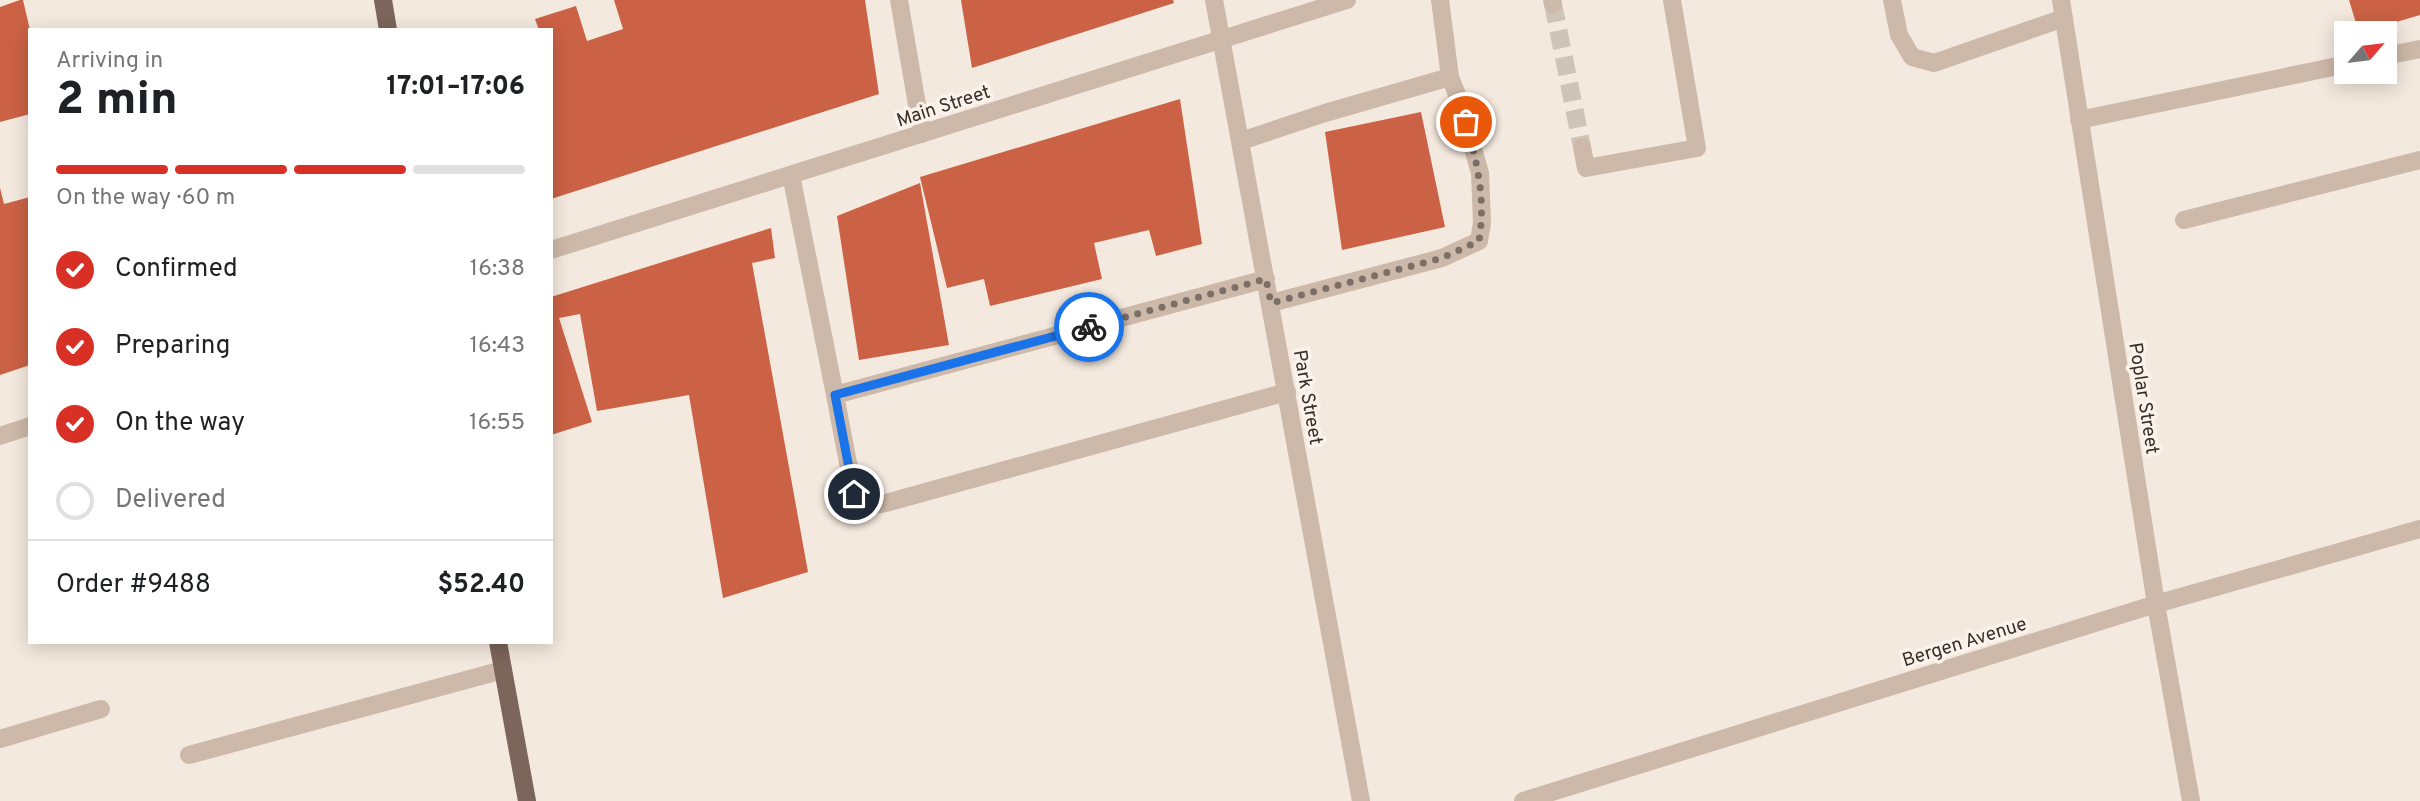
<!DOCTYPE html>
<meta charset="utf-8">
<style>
:root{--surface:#fff;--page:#f6f6f6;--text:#202124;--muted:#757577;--line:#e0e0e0;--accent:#d93025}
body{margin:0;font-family:Overpass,sans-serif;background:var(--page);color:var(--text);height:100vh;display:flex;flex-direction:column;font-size:26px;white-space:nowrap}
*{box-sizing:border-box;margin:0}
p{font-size:23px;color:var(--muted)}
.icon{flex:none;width:38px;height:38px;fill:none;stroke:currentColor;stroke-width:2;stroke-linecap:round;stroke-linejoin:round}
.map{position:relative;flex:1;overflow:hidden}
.panel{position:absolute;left:28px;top:28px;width:525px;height:616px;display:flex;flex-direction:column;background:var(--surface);border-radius:0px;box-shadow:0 4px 18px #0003}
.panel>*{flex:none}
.needle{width:46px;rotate:62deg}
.buttons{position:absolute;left:2334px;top:21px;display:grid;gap:14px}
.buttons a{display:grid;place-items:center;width:63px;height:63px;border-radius:0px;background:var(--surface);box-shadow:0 4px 18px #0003;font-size:35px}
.pin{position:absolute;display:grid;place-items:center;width:60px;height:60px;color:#fff;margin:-30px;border:4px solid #fff;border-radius:50%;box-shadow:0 2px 7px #0007}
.courier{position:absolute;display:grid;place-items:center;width:70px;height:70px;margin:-35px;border:5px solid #1a73e8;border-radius:50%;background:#fff;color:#222;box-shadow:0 2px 9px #0007}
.headline em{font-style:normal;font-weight:800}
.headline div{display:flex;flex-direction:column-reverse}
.headline{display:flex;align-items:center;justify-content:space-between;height:119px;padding:0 28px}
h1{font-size:46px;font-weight:800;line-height:52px}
.bar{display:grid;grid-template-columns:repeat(4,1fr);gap:10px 7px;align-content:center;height:84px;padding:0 28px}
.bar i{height:9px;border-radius:5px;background:var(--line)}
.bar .selected{background:var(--accent)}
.bar p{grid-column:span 4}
.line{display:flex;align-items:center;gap:18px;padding:0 28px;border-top:2px solid var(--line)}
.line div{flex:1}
ol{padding:0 28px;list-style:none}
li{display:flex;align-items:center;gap:21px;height:77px}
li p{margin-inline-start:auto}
li .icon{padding:7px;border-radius:50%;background:var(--accent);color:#fff;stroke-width:4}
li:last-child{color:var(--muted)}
li i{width:38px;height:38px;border:4px solid var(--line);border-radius:50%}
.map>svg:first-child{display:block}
.building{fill:#cb6245}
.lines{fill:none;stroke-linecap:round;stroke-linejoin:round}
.minor-tunnel{stroke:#cfc4ba;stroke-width:18;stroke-dasharray:18 9;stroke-linecap:butt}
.minor{stroke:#cdb9a9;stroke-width:18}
.major{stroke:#7c655a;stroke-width:18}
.done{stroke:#7b6f68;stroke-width:7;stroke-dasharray:0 12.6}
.route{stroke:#1a73e8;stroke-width:9}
.labels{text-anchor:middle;stroke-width:7;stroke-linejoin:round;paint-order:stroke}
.street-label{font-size:19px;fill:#3a2e29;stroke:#fbf3eb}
</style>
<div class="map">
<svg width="2420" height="801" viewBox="0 0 2420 801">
<rect width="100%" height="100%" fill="#f4e9de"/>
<path class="building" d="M20,0H23L30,30V114L0,122V7Z
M614,0H865L879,94L551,199V30H539L535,19L576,6L587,41L623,29Z
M961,0H1173L1174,3L972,68Z
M2349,0H2420V15L2359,33Z
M1180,99L1202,244L1156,256L1149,230L1094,243L1102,279L990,306L984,279L947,288L920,177Z
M1421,112L1445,227L1342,250L1325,132Z
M920,183L949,345L859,360L837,216Z
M0,188L4,204L30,197V365L0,375Z
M771,228L775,258L752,263L808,572L723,598L689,395L597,411L580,314L559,318L592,422L551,435V297Z"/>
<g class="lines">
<path class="minor-tunnel" d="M1553,4L1582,147"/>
<path class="minor" d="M899,0L922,134
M1214,0L1361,801
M1552,0L1553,4
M1892,0L1899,35L1912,57L1934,63L2064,18
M2061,0L2156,604L2191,801
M2385,56L2420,49
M2079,120L2347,64
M1241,141L1325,113L1450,77
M1582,147L1586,168L1697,148L1672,0
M791,175L835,395
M2184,220L2420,160
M551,250L1347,0
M1266,279L835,395L854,494L867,506L886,503L1287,392
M1271,303L1442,258L1479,241L1482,223L1480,173L1458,97L1450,77L1440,0
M0,436L30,426
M0,739L101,709
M189,755L503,670
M1523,801L2156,604L2420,529"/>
<path class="major" d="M383,0L388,30
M498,642L527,801"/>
</g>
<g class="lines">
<path class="done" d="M1089,327L1266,279L1271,303L1442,258L1479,241C1486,198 1477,163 1466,122"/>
<path class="route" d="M854,494L835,395L1089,327"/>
</g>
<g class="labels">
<g class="street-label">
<text transform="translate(943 105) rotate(-18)" y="7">Main Street</text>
<text transform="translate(1309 397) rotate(80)" y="7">Park Street</text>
<text transform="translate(2145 398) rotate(81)" y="7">Poplar Street</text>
<text transform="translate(1964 641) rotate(-17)" y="7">Bergen Avenue</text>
</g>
</g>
</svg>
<div class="buttons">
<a><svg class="needle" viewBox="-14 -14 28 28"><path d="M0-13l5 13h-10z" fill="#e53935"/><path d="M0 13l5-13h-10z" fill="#757577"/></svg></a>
</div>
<div class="pin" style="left:1466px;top:122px;background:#ea580c"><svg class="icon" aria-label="bag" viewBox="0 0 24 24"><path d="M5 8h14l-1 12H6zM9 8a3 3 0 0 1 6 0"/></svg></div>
<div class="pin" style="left:854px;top:494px;background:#1f2937"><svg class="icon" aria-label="home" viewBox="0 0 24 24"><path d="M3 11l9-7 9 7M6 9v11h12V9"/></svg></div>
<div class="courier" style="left:1089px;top:327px"><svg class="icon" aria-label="bike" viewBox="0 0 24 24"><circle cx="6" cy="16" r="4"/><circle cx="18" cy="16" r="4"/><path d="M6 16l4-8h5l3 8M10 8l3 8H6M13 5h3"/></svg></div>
<section class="panel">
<div class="headline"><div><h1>2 min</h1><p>Arriving in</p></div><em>17:01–17:06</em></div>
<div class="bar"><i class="selected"></i><i class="selected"></i><i class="selected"></i><i></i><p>On the way · 60 m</p></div>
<ol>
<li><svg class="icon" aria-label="check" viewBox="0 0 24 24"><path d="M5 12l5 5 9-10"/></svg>Confirmed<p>16:38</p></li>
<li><svg class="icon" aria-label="check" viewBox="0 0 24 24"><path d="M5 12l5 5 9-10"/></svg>Preparing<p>16:43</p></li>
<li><svg class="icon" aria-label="check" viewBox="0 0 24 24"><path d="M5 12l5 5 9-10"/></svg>On the way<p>16:55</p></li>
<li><i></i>Delivered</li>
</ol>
<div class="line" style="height:91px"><div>Order #9488</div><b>$52.40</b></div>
</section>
</div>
